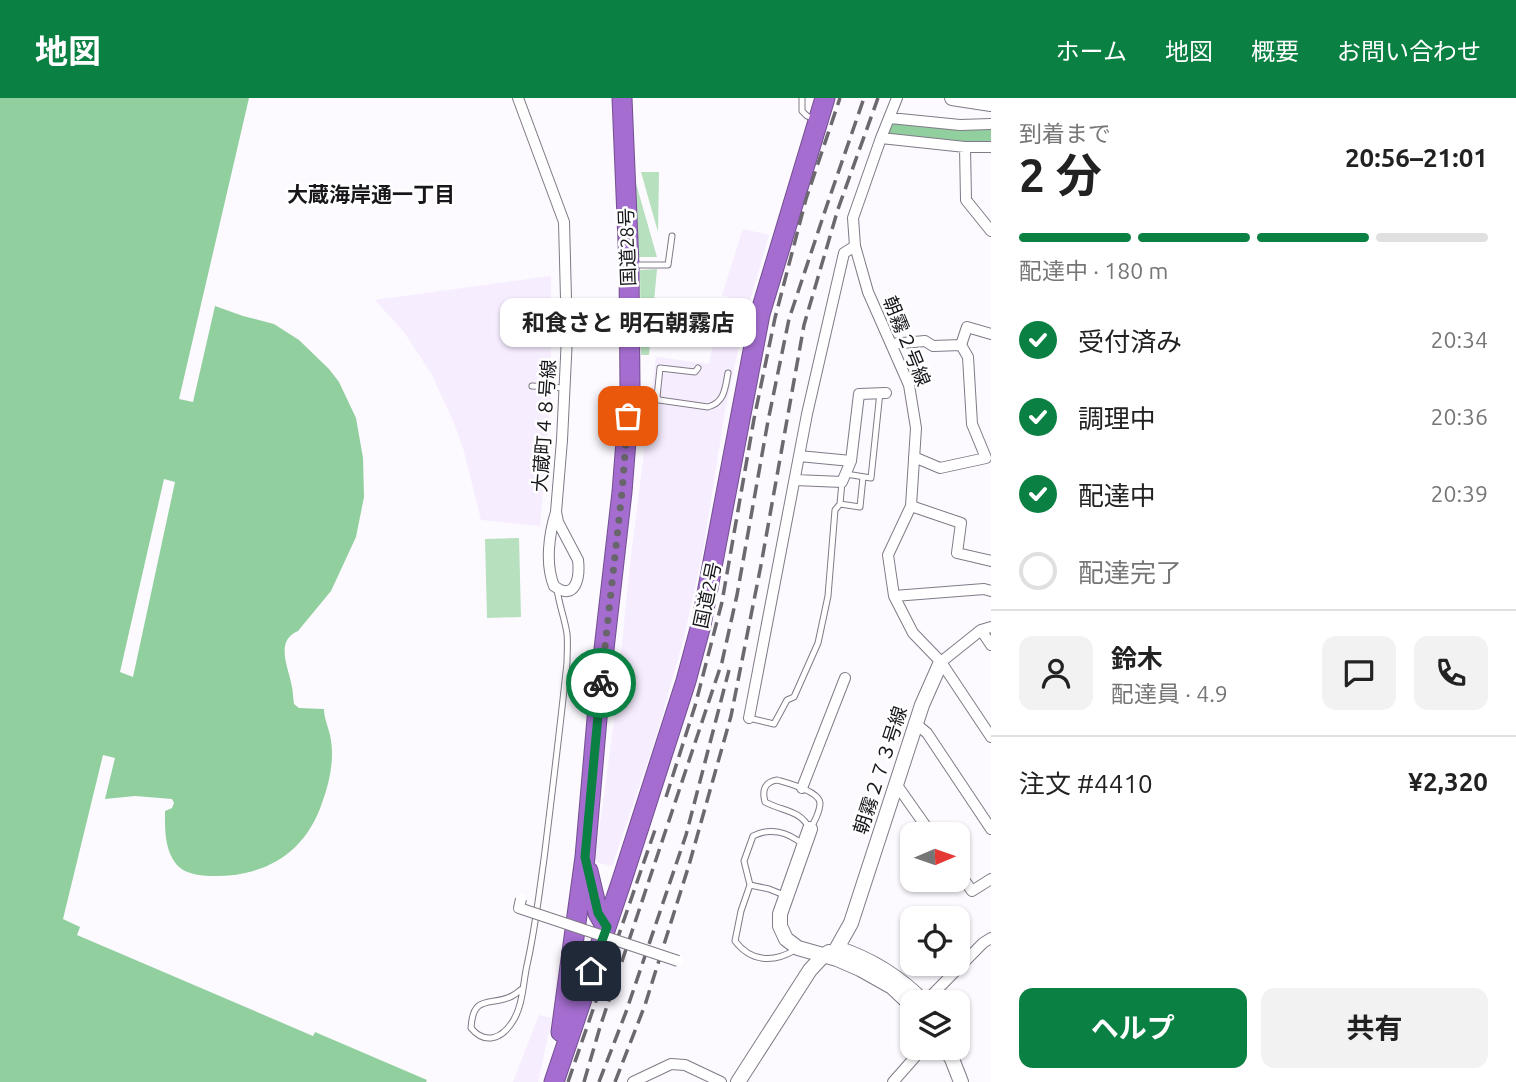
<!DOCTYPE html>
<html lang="ja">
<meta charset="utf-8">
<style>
:root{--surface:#fff;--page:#f2f2f2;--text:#222;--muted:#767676;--line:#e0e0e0;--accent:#0b8043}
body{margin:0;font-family:Ubuntu,"Noto Sans JP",sans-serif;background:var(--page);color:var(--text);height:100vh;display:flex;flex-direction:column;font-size:26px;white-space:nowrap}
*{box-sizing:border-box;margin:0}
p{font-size:23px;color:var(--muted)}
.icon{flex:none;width:38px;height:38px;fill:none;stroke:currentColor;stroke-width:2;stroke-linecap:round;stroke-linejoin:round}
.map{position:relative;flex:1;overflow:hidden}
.panel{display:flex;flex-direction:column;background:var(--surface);width:525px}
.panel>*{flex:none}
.needle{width:46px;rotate:88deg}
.fabs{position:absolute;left:900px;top:724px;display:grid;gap:14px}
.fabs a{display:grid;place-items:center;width:70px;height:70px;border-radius:14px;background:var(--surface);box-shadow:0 2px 5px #0004;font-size:35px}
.pin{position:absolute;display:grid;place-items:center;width:60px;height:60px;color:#fff;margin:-30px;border-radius:14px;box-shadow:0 4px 10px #0006}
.courier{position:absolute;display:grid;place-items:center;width:70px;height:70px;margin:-35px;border:5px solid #0b8043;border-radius:50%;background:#fff;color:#222;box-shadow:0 2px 9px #0007}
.bubble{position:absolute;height:49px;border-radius:14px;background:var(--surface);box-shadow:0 2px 5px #0004;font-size:23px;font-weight:700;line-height:49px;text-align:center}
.overview em{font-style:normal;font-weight:700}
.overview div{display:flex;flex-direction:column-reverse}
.overview{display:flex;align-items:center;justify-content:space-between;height:119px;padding:0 28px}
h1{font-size:46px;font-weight:700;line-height:52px}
.bar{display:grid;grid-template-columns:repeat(4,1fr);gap:10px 7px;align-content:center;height:84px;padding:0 28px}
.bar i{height:9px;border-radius:5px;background:var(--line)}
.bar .on{background:var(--accent)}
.bar p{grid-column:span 4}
.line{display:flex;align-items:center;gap:18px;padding:0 28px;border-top:2px solid var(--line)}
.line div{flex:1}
.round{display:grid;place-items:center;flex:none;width:74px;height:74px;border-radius:14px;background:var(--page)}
ol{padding:0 28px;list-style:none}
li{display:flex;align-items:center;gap:21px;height:77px}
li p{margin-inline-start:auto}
li .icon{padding:7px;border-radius:50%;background:var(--accent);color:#fff;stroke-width:4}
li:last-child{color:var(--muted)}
li i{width:38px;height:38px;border:4px solid var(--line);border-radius:50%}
.action{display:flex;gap:14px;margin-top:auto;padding:14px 28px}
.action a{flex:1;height:80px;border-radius:14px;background:var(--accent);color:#fff;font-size:28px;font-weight:700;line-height:80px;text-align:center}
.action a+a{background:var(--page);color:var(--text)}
header{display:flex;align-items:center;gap:42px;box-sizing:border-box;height:98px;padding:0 35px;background:var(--accent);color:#fff}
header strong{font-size:33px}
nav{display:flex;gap:38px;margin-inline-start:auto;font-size:24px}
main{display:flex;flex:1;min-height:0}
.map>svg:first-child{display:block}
.built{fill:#f6edfe}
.green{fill:#b6e0be}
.water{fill:#92cf9e;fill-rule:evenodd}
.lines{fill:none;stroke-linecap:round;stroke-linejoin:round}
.river{stroke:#92cf9e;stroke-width:19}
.lane-casing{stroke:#817a87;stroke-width:7}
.street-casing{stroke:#817a87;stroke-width:12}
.secondary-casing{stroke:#817a87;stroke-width:16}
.highway-casing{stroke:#734f90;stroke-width:21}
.lane{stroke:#fff;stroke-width:5}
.street{stroke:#fff;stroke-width:10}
.secondary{stroke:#fff;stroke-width:14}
.highway{stroke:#a46dcf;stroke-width:19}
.rail{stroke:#6b696e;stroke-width:3.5;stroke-dasharray:14 7;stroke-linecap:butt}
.street-bridge-casing{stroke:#817a87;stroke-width:12;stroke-linecap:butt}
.street-bridge{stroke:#fff;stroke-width:10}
.done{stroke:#68656b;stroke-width:7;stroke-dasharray:0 12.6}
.route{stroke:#0b8043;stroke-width:9}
.labels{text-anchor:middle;stroke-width:5;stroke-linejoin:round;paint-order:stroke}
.street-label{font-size:19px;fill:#18161b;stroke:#fff}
.neighbourhood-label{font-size:21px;font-weight:bold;fill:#18161b;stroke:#fff}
</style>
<header>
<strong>地図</strong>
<nav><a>ホーム</a><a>地図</a><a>概要</a><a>お問い合わせ</a></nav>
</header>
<main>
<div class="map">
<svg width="991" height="984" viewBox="0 0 991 984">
<rect width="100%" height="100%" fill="#fcf9ff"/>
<path class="built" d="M743,131L769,137L749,206L722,197Z
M551,178V298L540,428L481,422L464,353L454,325L432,277L404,234L375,202Z
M721,208L746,216L725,313L703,453L684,539L657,636L612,768L595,764L614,623L630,467L656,259L709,266Z
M539,917L552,920L538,984H513Z"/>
<path class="green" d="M641,74H659L658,134Z
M635,82L657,159H639Z
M657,171L649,257H641L640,172Z
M519,440L521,519L487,520L485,441Z"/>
<path class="water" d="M0,0H249L179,301L193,304L215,208L243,218L274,226L299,242L329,271L339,284L356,320L363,360L364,399L356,439L331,493L298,533C274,543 289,570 292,589C293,594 293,600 294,606L299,610L324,611C324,620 328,628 330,637C335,660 330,683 322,705C305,755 266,778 215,778C203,778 188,777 179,769C164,754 165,731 165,713L172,710L174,705L172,701L135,698L105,701L115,660L103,657L63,821L80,829L77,837L313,938L315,934L427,982L426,984H0ZM164,381L175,384L133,579L120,574Z"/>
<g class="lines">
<path class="river" d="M890,35L991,38"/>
<defs>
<path id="lane" d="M802,0V13L807,18L815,21
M632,167H668L672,138
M698,270L695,274L660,270L657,299L659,302L708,309C725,304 725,290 728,275
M532,288L565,290
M846,376L871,380L880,294
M840,406L860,409L863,379
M749,620L774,626L787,602L794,599L818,545L828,498L835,412L840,406L842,384
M777,682C787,685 819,693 820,705C820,713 814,725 810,731C799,711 784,714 765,704C762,693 764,684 777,682Z
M750,787L769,791L784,797
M795,852C773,865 751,864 735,843L741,813L750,787L744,763L753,738C770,729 788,734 802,746
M522,891C519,893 516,896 512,898C491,909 473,895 471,930C485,947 502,941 513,923C523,907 523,885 527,867C535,832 539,796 544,761C552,696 560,630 567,565C567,555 568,545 567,536C565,521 559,507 557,491"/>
<path id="street" d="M518,0L564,124L567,239L562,342L556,414C549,436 545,466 554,488C576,504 580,479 578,462L558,424L556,414
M897,0L881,40L853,120L855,148L868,194L909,287L916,330L911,408L888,457L894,498L913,535L941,564L991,639
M890,20L960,27L991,26
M881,40L965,49H991
M965,49L966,102L991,133
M891,246L925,243L933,248L961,247L967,229L991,236
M799,358L851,363L859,296L886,295
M914,359L940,370L986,360L972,326L968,259L961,247
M795,382L842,384L851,363
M911,408L961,425L957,455L991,463
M894,498L984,491L991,493
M981,532L991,547
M941,564L981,532L991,529
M749,620L807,316L844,155L855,148
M916,626L927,635L991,731
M896,686L932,737
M802,690L845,580
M957,772L972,793L991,781
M924,905L983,845L991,840
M633,984L671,966L685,967L721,984
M893,984L923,950"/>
<path id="secondary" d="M952,0L991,6
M810,731L780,816V828L786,841L798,850L837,861L860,871L892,889L912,908
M837,850L851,825L922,607L941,564
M837,850C871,861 900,879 925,905
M945,950L952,961L961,984
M738,984L810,872L824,857L829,854"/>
<path id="highway" d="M588,773L598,815L606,829
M561,934L585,759L600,586L622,394L630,292L629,167L622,0
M554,984L622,782L686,583L701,527L760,216L825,0"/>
</defs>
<use href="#lane" class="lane-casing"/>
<use href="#street" class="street-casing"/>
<use href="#secondary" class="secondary-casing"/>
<use href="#highway" class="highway-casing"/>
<use href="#lane" class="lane"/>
<use href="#street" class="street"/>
<use href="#secondary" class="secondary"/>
<use href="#highway" class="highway"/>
<path class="rail" d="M666,699L695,608L722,504L754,321L775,220L806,101L840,0
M568,984L656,729
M584,984L600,929L722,564L737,497L768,323L789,221L827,107L864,0
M599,984L626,914L686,737L729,572
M615,984L645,907L689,767L731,618L761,467L804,227L838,111L878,0"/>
<defs>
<path id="street-bridge" d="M521,801L519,810L678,863"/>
</defs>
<use href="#street-bridge" class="street-bridge-casing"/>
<use href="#street-bridge" class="street-bridge"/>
</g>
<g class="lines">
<path class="done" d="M601,585L622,394L628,318"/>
<path class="route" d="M591,873L607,829L598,815L585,759L601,585"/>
</g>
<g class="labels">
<g class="street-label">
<text transform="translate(627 149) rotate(-92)" y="7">国道28号</text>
<text transform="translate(907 243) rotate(68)" y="7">朝霧２号線</text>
<text transform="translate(544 328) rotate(-86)" y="7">大蔵町４８号線</text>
<text transform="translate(707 497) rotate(-78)" y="7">国道2号</text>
<text transform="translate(880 672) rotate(-72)" y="7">朝霧２７３号線</text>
</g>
<g class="neighbourhood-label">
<text x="371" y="104">大蔵海岸通一丁目</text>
</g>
</g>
</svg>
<div class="fabs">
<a><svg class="needle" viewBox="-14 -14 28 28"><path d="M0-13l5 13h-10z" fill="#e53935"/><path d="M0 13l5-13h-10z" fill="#767676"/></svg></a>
<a><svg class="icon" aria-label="locate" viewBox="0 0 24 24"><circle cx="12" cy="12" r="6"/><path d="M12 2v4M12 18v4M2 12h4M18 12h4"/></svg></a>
<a><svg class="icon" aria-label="layers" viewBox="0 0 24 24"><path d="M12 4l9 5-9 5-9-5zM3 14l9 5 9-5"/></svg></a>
</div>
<div class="pin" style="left:628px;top:318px;background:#ea580c"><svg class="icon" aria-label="bag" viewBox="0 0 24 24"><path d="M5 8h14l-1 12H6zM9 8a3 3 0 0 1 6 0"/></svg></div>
<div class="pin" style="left:591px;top:873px;background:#1f2937"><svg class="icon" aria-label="home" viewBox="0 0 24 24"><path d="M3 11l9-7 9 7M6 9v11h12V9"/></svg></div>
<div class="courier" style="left:601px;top:585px"><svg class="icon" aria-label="bike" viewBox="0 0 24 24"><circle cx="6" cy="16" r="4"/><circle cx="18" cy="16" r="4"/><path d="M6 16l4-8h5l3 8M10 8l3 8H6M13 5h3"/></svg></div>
<div class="bubble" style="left:500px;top:200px;width:256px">和食さと 明石朝霧店</div>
</div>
<section class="panel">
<div class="overview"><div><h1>2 分</h1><p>到着まで</p></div><em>20:56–21:01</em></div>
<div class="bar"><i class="on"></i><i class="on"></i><i class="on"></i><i></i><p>配達中 · 180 m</p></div>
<ol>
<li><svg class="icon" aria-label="check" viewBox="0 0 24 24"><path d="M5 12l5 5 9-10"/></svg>受付済み<p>20:34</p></li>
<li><svg class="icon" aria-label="check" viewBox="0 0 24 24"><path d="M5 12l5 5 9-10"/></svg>調理中<p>20:36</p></li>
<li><svg class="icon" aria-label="check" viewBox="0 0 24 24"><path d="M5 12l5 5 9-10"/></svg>配達中<p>20:39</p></li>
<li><i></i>配達完了</li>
</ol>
<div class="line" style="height:126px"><a class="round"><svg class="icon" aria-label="person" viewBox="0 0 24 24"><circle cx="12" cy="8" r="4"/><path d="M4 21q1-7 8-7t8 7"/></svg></a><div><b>鈴木</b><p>配達員 · 4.9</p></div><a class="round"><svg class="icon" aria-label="chat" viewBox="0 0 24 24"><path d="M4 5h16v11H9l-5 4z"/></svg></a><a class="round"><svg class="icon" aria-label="phone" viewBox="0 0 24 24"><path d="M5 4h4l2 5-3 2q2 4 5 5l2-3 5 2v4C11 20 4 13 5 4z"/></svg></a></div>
<div class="line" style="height:91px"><div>注文 #4410</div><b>¥2,320</b></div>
<div class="action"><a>ヘルプ</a><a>共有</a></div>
</section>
</main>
